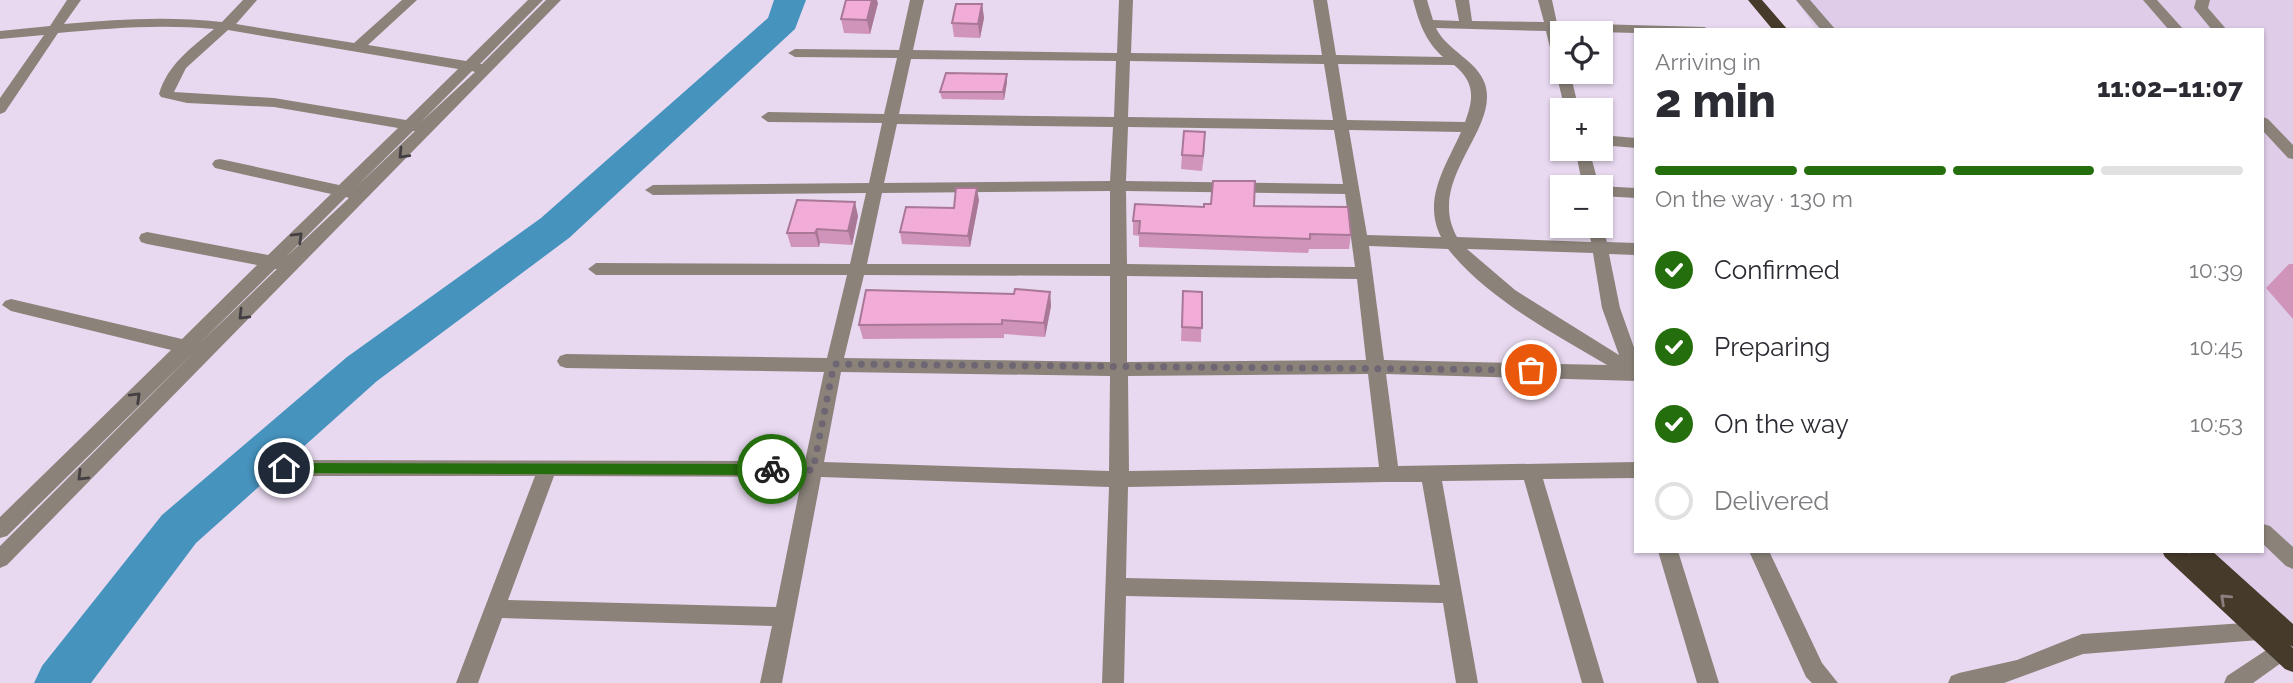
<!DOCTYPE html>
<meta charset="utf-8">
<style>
:root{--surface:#fff;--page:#f7f7f7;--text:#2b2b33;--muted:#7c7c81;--line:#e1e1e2;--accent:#256e0d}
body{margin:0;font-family:Raleway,sans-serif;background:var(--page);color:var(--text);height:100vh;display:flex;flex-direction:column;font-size:26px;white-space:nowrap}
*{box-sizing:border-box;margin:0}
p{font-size:23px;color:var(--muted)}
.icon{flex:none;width:38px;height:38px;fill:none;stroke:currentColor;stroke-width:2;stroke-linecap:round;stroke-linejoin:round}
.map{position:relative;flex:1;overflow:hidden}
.side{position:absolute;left:1634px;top:28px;width:630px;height:525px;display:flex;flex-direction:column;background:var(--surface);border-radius:0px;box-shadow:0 2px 5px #0004}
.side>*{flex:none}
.fabs{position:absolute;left:1550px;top:21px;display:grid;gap:14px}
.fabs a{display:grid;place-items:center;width:63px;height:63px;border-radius:0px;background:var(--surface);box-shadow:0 2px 5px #0004;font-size:35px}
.pin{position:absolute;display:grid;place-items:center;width:60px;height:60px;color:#fff;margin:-30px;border:4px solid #fff;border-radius:50%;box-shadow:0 2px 7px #0007}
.courier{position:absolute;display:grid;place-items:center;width:70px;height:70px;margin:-35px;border:5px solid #256e0d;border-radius:50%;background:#fff;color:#222;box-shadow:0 2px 9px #0007}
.overview em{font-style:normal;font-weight:800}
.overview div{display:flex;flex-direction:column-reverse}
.overview{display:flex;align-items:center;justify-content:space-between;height:119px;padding:0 21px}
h1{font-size:46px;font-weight:800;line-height:52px}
.bar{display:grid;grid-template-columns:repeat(4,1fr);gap:10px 7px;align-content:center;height:84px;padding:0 21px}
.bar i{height:9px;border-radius:5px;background:var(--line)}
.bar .on{background:var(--accent)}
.bar p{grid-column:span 4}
ol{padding:0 21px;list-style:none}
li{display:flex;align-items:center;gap:21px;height:77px}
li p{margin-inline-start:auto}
li .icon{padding:7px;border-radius:50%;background:var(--accent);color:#fff;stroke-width:4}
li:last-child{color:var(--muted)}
li i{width:38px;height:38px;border:4px solid var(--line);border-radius:50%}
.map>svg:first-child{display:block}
.built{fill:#dfcce9}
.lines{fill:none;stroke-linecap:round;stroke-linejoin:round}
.river{fill:#4693be;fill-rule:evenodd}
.minor{fill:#8b837a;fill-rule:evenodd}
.major{fill:#463a2b;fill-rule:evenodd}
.wall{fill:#d094ba}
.shaded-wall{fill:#a97897}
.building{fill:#f2acd8;stroke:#a97897;stroke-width:2}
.oneway{stroke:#443f42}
.oneway2{stroke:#8c7f7f}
.route{fill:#256e0d}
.done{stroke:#6e6673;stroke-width:7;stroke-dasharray:0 12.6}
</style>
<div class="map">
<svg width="2293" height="683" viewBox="0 0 2293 683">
<rect width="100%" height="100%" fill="#e8d9f0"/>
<path class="built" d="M1796,0H2293V643L2211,551H2263V30H1816Z"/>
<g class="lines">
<path class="river" d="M774,0H806L795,29L569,238L377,381L196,543L91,683H34L42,666L162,515L347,357L541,218L768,18Z"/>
<path class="minor" d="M67,0H81L64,24C118,19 169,16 222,22L243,0H257L236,24L354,43L402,0H417L368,45L466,61L528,0H543L480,64H482L546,0H561L7,565L0,568V546L192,354L7,536L0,538V517L171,350L11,311L2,305L5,301L11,299L182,339L257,265L147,244L141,242L139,238L141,234L147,232L268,255L331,194L215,168L212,164L215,160L220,159L339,185L398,128L274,107L187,103L161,97L159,94C168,64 191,48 214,29C161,24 111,28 58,33L5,112L0,114V98L44,35L0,39V31L50,26ZM228,30L458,69L406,120L274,98L174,92L186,68ZM472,71L475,72L421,122ZM413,131H415L355,188ZM346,197L349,198L284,259ZM275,269H277L200,343Z
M910,0H924L913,50L1117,53L1119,0H1133L1131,53L1322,55L1313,0H1327L1336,55L1443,57C1425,41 1419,22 1413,0H1427L1433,20L1459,21L1455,0H1469L1472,21L1544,22L1538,0H1552L1557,23L1705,27L1707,30H1636V33L1559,31L1563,44V72H1570L1579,110H1565L1546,31L1436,28C1447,51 1477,60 1485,84C1500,130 1425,179 1457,237L1591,242L1588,226H1601V222L1607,242L1636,243V255L1609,254L1620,308L1636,353V381L1386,374L1398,466L1636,462V478L1543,479L1604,683H1582L1524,480L1442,481L1478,683H1456L1443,603L1126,596L1124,683H1102L1109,487L821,477L782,683H760L772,626L502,618L478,683H456L535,476H284L277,474L274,468L277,462L284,460L805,461L824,372L566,368L560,366L557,361L560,356L566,354L827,358L847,275H596L588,269L596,263L850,264L866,193L653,195L645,190L653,185L869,183L882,123L768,122L761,117L768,112L884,114L897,58L795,57L788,53L795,49L899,50ZM911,59L1116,61L1114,117L899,114ZM1130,61L1324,64L1333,120L1128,117ZM1338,64L1454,65C1475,82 1474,98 1465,122L1347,120ZM897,124L1113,127L1110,181L884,183ZM1128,127L1334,130L1343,184L1126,181ZM1349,130L1461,132C1446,166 1422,199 1441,237L1367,235ZM1110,191V264H867L882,193ZM1126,191L1345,194L1355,267L1127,264ZM1369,246L1448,249C1489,300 1552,332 1607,365L1384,360ZM1467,249L1593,253L1602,308L1619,355L1515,290ZM864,275L1110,276V362L844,358ZM1127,276L1357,279L1366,360L1127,362ZM841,372L1110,376L1109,471L824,462ZM1368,374L1379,467L1129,471L1128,376ZM554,476L802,477L776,607L508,600ZM1385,482H1422L1440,585L1126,578L1128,487Z
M1796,0H1810L1836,30H1821Z
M2143,0H2157L2184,30H2169Z
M2196,0H2210L2208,8L2227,30H2212L2194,8Z
M2263,117L2268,119L2293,145V159L2288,158L2263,131Z
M1601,135L1636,138V148L1601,145Z
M1575,149H1589L1599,186L1636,188V198L1601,196V187H1583Z
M2263,524L2270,526L2293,547V569L2286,566L2263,544Z
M1658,551H1678L1719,683H1697Z
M1749,551H1769L1822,663L1838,683H1812L1806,677Z
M2259,622L2266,624L2269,631L2266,638L2259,640L2083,654L2004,683H1948L1951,676L1959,673L2017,660L2082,634Z
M2280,641L2288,644L2291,651L2288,658L2253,683H2224L2227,676Z"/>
<path class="major" d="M1748,0H1762L1788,30H1773Z
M2162,551H2186L2190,554L2188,551H2212L2293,624V647L2290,645L2293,648V672L2285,669L2165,557Z"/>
</g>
<path class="wall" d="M878,3L870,34L844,33L841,19Z
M982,4L984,18L980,38L954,37L952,23Z
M1007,74V82L1004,100L942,99L940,92Z
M1205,147L1202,171L1181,169L1182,155Z
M979,200L970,247L902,244L900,232L954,208Z
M1254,206L1351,235L1349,249H1309L1308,253L1139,247V236L1133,235V221L1204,207Z
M858,216L852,245L820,243L819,247H791L787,233Z
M2289,264H2293V319L2266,288Z
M1183,291L1202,292L1201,342L1181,341Z
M1050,292L1051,306L1045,337L1004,334V338L863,339L859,325L1014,294Z"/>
<path class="shaded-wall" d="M872,0H877L878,3L870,34L867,20Z
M982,4L984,18L980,38L978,24Z
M1007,74V82L1004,100L1003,92Z
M977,188L979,200L970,247L968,236Z
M855,202L858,216L852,245L848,231Z
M817,229L820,243L819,247L815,233Z
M1050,292L1051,306L1045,337L1044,323Z"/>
<path class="building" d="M846,0H872L867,20L841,19Z
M956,4H982L978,24L952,23Z
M946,73L1007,74L1003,92H940Z
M1184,131L1205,132L1203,156L1182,155Z
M1213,181H1255L1254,206L1348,207L1351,235L1310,234V239L1139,233L1140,221H1133L1135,204L1204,207V204H1211Z
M956,188H977L968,236L900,232L906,207L954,208Z
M797,200L855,202L848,231L817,229L815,233H787Z
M1015,289L1050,292L1044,323L1002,320V324L859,325L866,290L1014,294Z
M1183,291L1202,292V328L1182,327Z"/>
<defs><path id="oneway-chevron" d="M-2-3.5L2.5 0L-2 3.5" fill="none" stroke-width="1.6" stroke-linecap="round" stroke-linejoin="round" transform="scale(1.75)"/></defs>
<g class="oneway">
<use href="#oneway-chevron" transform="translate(403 154) rotate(134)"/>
<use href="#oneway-chevron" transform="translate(298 237) rotate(-44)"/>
<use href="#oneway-chevron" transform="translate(243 315) rotate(135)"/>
<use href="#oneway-chevron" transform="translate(136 397) rotate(-44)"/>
<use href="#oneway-chevron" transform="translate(82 476) rotate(135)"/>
</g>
<use class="oneway2" href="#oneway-chevron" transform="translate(2225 599) rotate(-137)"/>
<path class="route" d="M284,463L772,464L778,469L772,475L284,473L277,468Z"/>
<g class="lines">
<path class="done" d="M772,469L813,470L834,364L1531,370"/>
</g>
</svg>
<div class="fabs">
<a><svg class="icon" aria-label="locate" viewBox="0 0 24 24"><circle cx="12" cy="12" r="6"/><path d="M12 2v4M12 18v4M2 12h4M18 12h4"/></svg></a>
<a>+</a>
<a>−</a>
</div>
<div class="pin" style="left:1531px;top:370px;background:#ea580c"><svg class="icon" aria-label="bag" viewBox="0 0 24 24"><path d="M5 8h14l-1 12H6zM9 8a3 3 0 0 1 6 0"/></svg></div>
<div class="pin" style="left:284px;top:468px;background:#1f2937"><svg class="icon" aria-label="home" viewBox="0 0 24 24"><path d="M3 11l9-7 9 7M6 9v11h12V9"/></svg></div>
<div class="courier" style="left:772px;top:469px"><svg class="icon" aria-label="bike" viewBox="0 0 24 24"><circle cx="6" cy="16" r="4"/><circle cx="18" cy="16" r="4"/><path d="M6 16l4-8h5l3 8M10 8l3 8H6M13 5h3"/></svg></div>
<section class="side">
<div class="overview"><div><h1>2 min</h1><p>Arriving in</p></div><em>11:02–11:07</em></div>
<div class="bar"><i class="on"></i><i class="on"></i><i class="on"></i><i></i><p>On the way · 130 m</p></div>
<ol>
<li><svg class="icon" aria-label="check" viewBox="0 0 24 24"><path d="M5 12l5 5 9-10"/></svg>Confirmed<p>10:39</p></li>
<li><svg class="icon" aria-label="check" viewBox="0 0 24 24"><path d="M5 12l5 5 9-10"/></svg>Preparing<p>10:45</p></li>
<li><svg class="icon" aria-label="check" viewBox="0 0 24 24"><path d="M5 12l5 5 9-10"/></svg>On the way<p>10:53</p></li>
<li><i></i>Delivered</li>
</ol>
</section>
</div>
